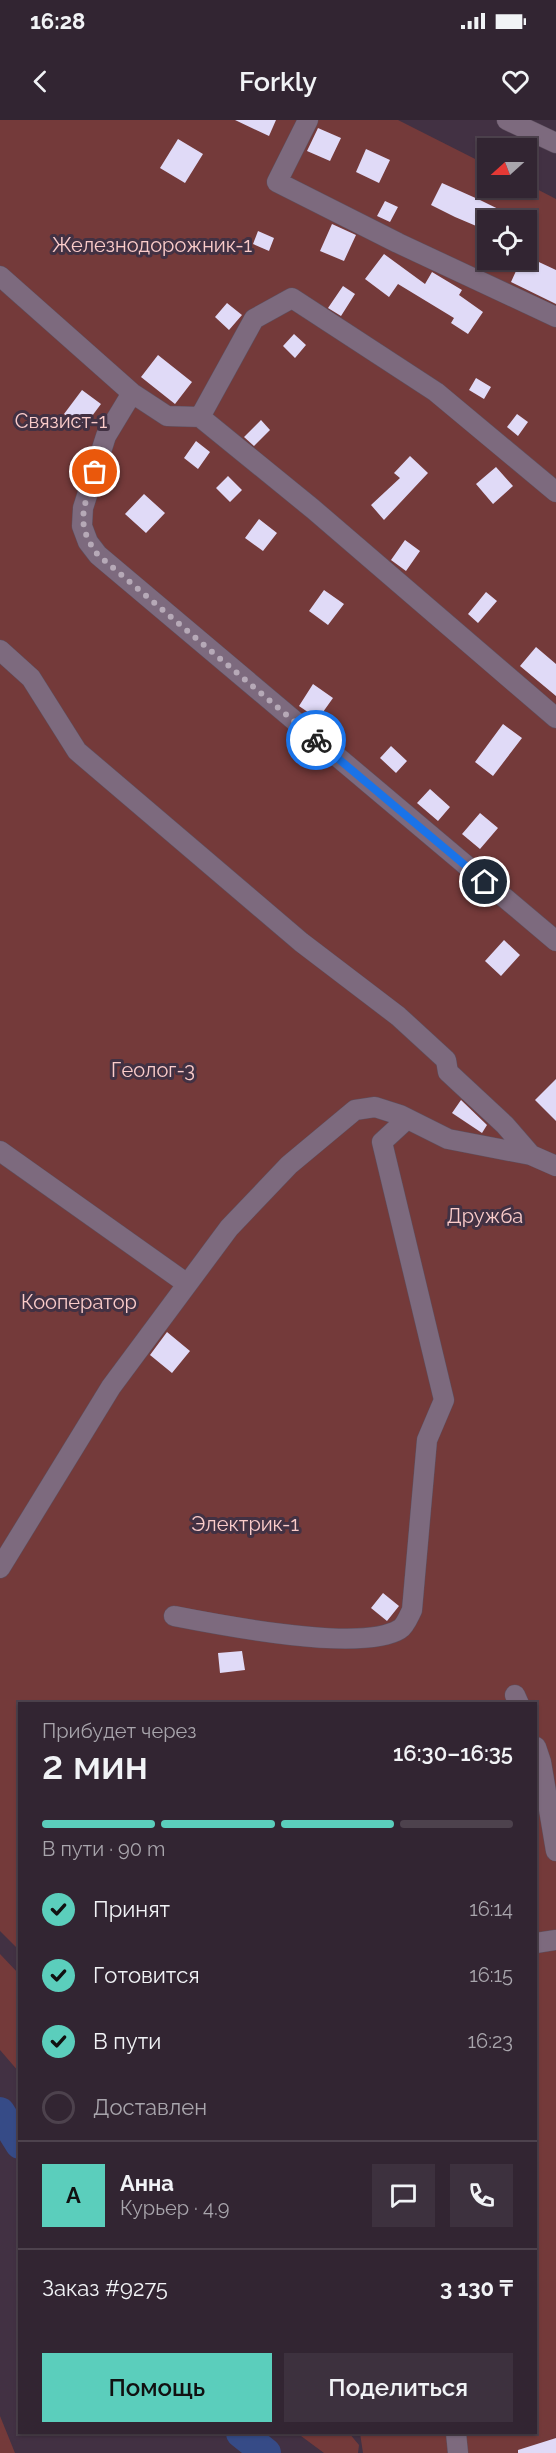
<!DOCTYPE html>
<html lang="ru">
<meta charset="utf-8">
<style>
:root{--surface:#322532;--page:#3d313e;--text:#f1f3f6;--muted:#a8a5ac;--line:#4d424d;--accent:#5bcebc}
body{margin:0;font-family:Raleway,sans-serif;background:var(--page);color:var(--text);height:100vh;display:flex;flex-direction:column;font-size:22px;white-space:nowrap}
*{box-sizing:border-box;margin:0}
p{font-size:20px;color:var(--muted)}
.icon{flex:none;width:33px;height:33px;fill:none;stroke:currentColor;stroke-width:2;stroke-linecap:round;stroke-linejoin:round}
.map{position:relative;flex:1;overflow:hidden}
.side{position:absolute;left:18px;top:1582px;width:519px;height:732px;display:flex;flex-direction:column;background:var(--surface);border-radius:0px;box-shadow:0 2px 4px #0004,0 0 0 2px var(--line)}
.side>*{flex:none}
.needle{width:39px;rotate:249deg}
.controls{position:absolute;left:477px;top:18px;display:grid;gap:12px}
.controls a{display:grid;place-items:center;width:60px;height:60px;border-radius:0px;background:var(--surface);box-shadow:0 2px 4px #0004,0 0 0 2px var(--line);font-size:30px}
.pin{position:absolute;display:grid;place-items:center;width:51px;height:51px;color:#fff;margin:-26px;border:3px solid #fff;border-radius:50%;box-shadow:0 2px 6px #0007}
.courier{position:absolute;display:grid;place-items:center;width:60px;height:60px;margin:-30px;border:4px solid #1a73e8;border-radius:50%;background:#fff;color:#222;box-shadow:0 2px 8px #0007}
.summary em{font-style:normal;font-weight:600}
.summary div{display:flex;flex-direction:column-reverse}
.summary{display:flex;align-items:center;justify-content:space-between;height:102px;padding:0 24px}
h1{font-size:39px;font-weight:600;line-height:45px}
.bar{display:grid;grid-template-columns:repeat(4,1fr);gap:9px 6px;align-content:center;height:72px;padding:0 24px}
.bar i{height:8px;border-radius:4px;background:var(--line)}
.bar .selected{background:var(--accent)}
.bar p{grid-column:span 4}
.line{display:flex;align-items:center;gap:15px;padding:0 24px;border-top:2px solid var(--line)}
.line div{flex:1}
.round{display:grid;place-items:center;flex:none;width:63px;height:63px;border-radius:0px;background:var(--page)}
ol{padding:0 24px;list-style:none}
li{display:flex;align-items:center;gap:18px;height:66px}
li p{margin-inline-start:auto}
li .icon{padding:6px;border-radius:50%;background:var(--accent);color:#111;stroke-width:4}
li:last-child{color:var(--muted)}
li i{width:33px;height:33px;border:3px solid var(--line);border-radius:50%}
.button{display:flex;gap:12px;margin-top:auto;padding:12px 24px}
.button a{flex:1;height:69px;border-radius:0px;background:var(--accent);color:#111;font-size:24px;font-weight:600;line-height:69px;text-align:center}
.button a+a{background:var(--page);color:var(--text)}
.status{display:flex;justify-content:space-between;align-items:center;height:42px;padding:0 30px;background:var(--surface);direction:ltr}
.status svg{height:16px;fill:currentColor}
header{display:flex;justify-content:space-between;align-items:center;height:78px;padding:0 24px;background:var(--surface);font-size:27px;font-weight:600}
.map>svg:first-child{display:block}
.green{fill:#743a3a;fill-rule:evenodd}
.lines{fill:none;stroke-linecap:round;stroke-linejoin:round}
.river{stroke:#364b87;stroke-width:30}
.building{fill:#e0daf7}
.minor-casing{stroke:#5d4f5e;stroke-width:21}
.minor{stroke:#7d6a7e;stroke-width:20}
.done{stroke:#b6a9b7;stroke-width:6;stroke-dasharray:0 10.8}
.route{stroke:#1a73e8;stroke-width:8}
.labels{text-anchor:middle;stroke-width:6;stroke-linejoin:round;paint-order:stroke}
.park-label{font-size:20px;fill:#fbccca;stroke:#423143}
</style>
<div class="status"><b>16:28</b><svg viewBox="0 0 49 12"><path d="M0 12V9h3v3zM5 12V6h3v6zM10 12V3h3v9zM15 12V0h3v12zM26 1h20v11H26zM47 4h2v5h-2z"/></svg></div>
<header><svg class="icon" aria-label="back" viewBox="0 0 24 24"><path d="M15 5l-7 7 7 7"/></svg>Forkly<svg class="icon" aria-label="heart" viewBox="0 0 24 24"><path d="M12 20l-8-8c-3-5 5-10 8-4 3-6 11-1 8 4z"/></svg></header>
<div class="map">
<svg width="556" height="2333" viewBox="0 0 556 2333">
<rect width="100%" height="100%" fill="#423143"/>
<path class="green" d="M0,0H398L487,45L488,68H526L527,64L556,79V2333H363L360,2313H536V1584H20L19,1830L0,1811ZM488,100H526V140H488Z
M0,1834L19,1854V1952L0,1930Z
M0,2296L15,2333H0Z
M297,2313H349L359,2325L358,2333H324Z"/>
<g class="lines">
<path class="river" d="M0,1992L20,2024
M241,2313L266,2333"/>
</g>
<path class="building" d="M235,0H276L269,16Z
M318,8L341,18L330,41L307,31Z
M178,19L203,34L185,63L160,48Z
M366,29L390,40L379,63L356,52Z
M442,63L480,80L521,100H488V111L455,97L431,85Z
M385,81L398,87L390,102L377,96Z
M332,104L356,115L344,141L320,131Z
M258,111L274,118L269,131L253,124Z
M384,134L425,164L432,152L462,170L459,175L483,192L468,214L451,203L454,198L398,164L389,177L365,159Z
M526,136L556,150V184L511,162L521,140H526Z
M343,166L355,174L341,196L328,188Z
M227,183L242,195L229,210L215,197Z
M294,214L306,225L295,238L283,226Z
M158,235L192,262L175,284L141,257Z
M476,258L491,267L484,279L469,270Z
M82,270L101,284L83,308L64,294Z
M517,294L528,302L518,316L507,307Z
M261,300L270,310L254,326L244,317Z
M196,321L210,332L198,349L184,338Z
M410,336L428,353L384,400L371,385L400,358L394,353Z
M496,347L513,366L493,384L476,364Z
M228,356L242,370L230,382L216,368Z
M144,374L165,393L146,413L125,394Z
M259,399L277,413L263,431L245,418Z
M405,420L420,431L406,451L391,440Z
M324,470L344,484L328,505L309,491Z
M486,472L497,481L478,503L468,494Z
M536,527L556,544V576L520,546Z
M313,564L333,578L318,599L299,586Z
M503,604L522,618L493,656L475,642Z
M391,626L407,641L396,653L380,638Z
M430,669L450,687L438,701L417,683Z
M480,693L498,708L480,729L462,714Z
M504,820L520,835L501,856L485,841Z
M556,959V1001L535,980Z
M461,980L487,1005L482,1013L452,993Z
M167,1212L190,1231L172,1253L150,1235Z
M383,1473L399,1486L387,1501L371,1488Z
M242,1531L245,1550L220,1553L218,1533Z
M556,2318V2333H518V2330Z"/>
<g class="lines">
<defs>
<path id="minor" d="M308,0L277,62L398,123L556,197
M507,0L556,23
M0,156L132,273L167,296L200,297L254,199L292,178L436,272L556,372
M132,273L106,316L83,388L82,406L88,422L98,435L556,821
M200,297L313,389L556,598
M0,530L31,558L77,631L301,822L398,896L446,940L448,952L505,1005L531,1035
M0,1031L186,1163
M0,1448L111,1267L229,1108L289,1045L355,990L375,987L400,995L448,1019L531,1035L556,1046
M174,1496C220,1505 362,1533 400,1509C405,1506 409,1496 412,1490L427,1320L444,1280L382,1022L407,999
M515,1575L519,1584
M536,1627L541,1642L556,1731
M536,1823L556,1820
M456,2313L458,2333"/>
</defs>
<use href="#minor" class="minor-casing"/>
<use href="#minor" class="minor"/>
</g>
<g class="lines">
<path class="done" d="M95,352C84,387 74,404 98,435L316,620"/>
<path class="route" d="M316,620L485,762"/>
</g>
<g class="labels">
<g class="park-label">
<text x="152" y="132">Железнодорожник-1</text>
<text x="61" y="308">Связист-1</text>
<text x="153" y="957">Геолог-3</text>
<text x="485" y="1103">Дружба</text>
<text x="79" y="1189">Кооператор</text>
<text x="245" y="1411">Электрик-1</text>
</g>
</g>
</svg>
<div class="controls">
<a><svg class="needle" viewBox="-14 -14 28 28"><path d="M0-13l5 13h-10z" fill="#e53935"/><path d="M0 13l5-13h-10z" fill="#a8a5ac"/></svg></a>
<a><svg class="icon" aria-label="locate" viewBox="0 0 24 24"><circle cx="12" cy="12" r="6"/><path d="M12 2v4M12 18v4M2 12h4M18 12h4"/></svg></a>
</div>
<div class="pin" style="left:95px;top:352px;background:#ea580c"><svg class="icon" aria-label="bag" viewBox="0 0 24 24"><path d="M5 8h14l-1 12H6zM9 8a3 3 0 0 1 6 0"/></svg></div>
<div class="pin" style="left:485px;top:762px;background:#1f2937"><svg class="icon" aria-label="home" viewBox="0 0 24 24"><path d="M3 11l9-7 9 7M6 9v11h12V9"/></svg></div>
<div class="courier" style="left:316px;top:620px"><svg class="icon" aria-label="bike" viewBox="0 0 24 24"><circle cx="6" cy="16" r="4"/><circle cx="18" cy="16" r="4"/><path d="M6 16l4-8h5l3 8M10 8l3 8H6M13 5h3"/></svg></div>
<section class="side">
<div class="summary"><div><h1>2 мин</h1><p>Прибудет через</p></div><em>16:30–16:35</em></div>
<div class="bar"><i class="selected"></i><i class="selected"></i><i class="selected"></i><i></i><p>В пути · 90 m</p></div>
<ol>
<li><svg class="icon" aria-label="check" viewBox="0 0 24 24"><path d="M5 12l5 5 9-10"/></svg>Принят<p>16:14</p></li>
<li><svg class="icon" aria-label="check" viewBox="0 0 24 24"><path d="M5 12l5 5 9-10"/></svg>Готовится<p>16:15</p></li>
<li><svg class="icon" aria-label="check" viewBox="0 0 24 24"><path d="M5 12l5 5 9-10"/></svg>В пути<p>16:23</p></li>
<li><i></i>Доставлен</li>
</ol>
<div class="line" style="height:108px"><b class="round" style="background:var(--accent);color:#111">А</b><div><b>Анна</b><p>Курьер · 4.9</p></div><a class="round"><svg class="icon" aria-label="chat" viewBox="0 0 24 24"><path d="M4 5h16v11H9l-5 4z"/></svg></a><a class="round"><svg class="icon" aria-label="phone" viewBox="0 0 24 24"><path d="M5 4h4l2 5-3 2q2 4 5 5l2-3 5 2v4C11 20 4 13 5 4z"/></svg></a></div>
<div class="line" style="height:78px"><div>Заказ #9275</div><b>3 130 ₸</b></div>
<div class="button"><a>Помощь</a><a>Поделиться</a></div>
</section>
</div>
